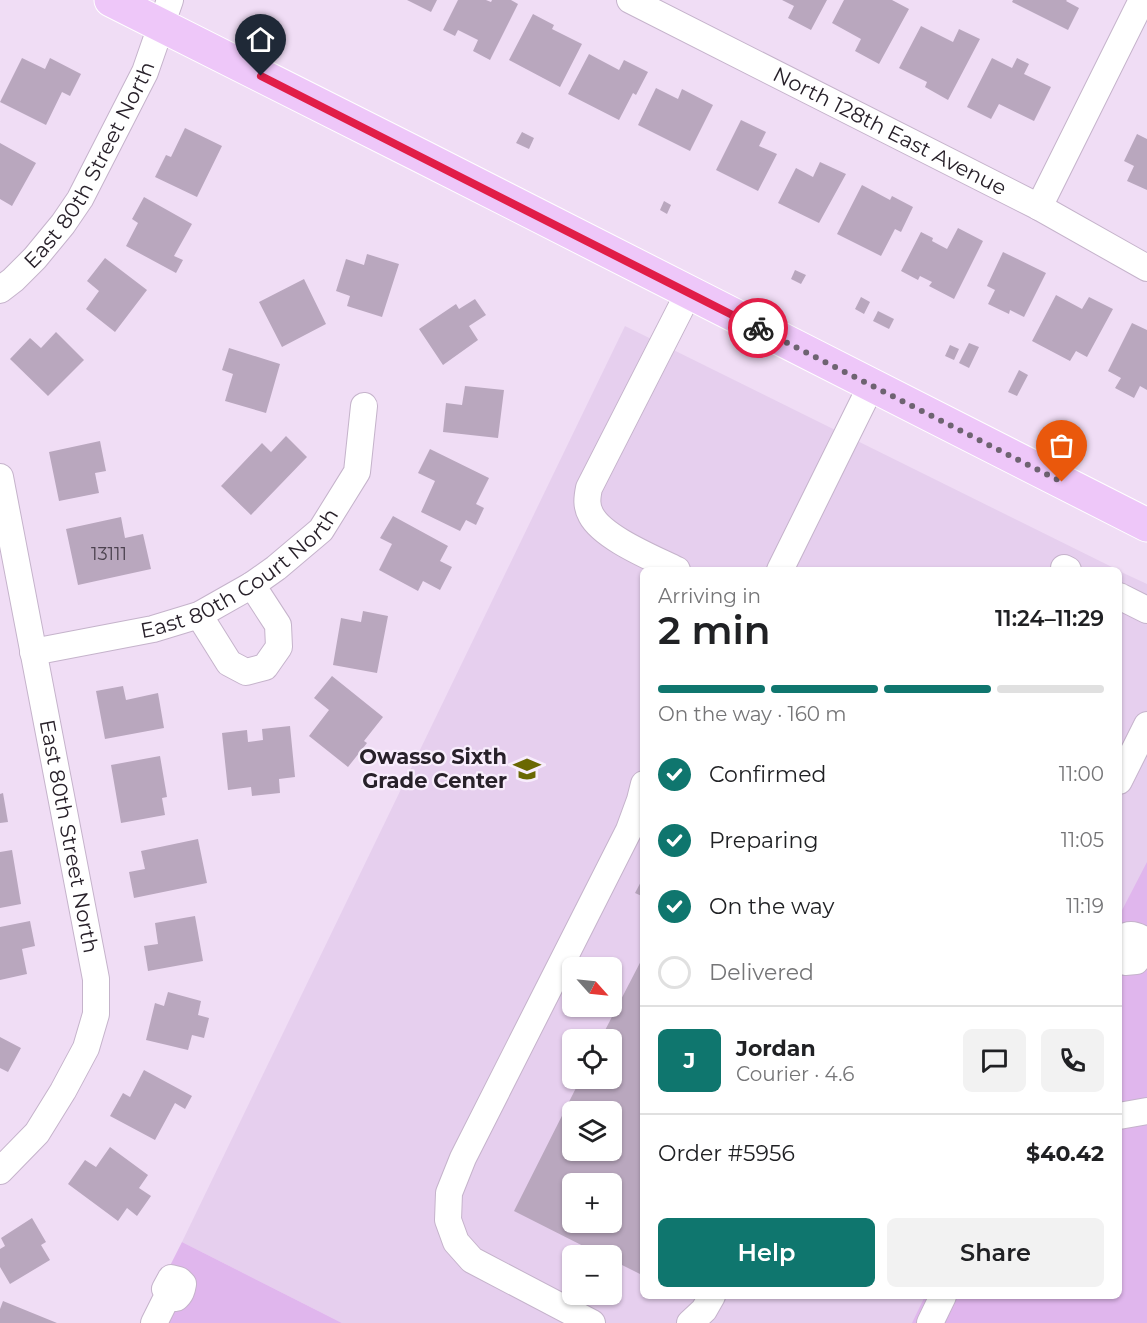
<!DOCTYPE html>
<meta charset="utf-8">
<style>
:root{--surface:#fff;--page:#f2f2f2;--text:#202124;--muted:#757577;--line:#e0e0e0;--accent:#0f766e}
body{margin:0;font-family:Montserrat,sans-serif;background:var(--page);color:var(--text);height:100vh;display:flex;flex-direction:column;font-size:22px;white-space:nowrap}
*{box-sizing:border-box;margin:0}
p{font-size:20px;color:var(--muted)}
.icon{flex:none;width:33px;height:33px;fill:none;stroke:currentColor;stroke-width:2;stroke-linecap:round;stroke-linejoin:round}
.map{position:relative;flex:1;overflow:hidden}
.details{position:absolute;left:640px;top:567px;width:482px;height:732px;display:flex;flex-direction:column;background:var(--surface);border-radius:9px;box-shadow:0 2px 4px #0004}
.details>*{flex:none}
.needle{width:39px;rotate:117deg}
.controls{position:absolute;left:562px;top:957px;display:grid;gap:12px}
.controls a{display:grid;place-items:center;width:60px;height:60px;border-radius:9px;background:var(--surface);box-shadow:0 2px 4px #0004;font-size:30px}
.pin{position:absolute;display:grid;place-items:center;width:51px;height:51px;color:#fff;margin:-62px -26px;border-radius:50% 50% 50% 0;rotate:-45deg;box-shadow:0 0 6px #0007}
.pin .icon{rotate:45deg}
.courier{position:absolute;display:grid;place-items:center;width:60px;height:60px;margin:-30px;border:4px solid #e11d48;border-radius:50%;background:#fff;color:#222;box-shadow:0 2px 8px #0007}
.head em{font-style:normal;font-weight:600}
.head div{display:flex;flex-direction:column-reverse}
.head{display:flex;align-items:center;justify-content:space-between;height:102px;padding:0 18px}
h1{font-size:39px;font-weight:600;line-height:45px}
.bar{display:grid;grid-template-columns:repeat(4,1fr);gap:9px 6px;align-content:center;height:72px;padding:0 18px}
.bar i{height:8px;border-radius:4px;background:var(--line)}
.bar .active{background:var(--accent)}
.bar p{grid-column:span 4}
.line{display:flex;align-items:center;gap:15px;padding:0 18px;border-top:2px solid var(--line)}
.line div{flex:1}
.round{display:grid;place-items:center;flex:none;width:63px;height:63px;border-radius:9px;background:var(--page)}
ol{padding:0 18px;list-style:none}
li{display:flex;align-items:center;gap:18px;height:66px}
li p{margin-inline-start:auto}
li .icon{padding:6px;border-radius:50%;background:var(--accent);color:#fff;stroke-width:4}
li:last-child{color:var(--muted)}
li i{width:33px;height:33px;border:3px solid var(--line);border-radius:50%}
.cta{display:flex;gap:12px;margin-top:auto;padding:12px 18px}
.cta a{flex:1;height:69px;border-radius:9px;background:var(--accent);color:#fff;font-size:24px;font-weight:600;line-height:69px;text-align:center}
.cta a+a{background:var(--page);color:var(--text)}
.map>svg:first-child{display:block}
.built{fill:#e6cfee;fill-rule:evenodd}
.green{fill:#e0b6ed}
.building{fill:#b9a7be;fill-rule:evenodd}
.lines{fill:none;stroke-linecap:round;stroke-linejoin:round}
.minor-casing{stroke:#c5b3cb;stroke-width:28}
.major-casing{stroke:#fff;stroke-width:35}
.minor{stroke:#fff;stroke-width:26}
.major{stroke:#eec7f9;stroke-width:33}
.done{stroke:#6e6371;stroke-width:6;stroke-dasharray:0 10.8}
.route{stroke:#e11d48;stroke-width:8}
.labels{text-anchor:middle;stroke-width:4.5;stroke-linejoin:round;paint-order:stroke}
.number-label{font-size:18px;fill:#4c424f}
.street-label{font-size:21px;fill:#28212a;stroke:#f8edfc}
.poi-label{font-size:21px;font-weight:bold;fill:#28212a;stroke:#f8edfc;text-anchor:end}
</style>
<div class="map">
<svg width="1147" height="1323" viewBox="0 0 1147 1323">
<rect width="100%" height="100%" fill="#f0ddf5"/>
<path class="built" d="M625,326L1118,570H644V1296H929L915,1323H342L182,1242ZM573,968H612V1006H573ZM573,1040H612V1078H573ZM573,1112H612V1150H573ZM573,1184H612V1222H573ZM573,1256H612V1294H573Z
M1119,571L1147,584V866L1119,921Z"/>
<path class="green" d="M1147,862V1323H912L925,1296H1119V916Z
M182,1242L342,1323H141Z"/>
<path class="building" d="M407,0H437L431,12Z
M458,0H486L491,2L492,0H511L518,4L490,60L473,51L478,40L458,30L455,36L443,30Z
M782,0H827L811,30L788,18L794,6Z
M844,0H892L909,9L879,64L855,51L861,39L832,23Z
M1013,0H1067L1066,1L1079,8L1068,30L1012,2Z
M533,14L554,25L552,29L582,44L560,87L509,60Z
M921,26L953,42L959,29L980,39L948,100L925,87L927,82L899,68Z
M589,54L619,70L624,60L648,72L636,95L633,93L619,120L568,94Z
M22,58L45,69L50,58L81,74L70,96L62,92L46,125L0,102Z
M992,58L1012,68L1017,58L1029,64L1024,74L1051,87L1034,121L999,104L991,119L967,107Z
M656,88L678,99L682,89L713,105L690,151L638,125Z
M741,120L766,132L759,146L777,154L758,191L716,170Z
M185,128L222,146L197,197L155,177L166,155L171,157Z
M522,132L534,138L529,149L516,143Z
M1137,134L1147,139V190L1127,181L1134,166L1124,161Z
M0,143L36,163L12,206L0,199Z
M820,162L846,174L819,223L778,203L796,168L813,177Z
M862,185L890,200L892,196L913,207L901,232L895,229L881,256L837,234Z
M144,197L192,224L174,256L183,260L176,273L126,246L138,223L132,219Z
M664,201L671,205L667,214L660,210Z
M958,228L983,241L954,299L929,286L932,282L920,276L918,280L901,271L921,232L933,238L932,241L947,249Z
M1003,252L1046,273L1024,317L1010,310L1009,314L988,304L995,290L987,286Z
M367,254L399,264L382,317L347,306L350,296L336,291L346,259L364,265Z
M105,258L147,290L115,332L86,309L99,291L87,281Z
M795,270L806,275L801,284L791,279Z
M304,279L326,324L282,347L259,302Z
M1056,295L1082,309L1089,297L1113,309L1087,357L1076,351L1070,361L1032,341Z
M861,297L870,302L864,314L855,309Z
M475,299L486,315L469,326L478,340L443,365L419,329L456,304L459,309Z
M878,311L894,319L889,329L873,321Z
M1132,323L1147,330V390L1140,386L1134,398L1115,388L1121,378L1108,371Z
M56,332L84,360L48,396L10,359L30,338L41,348Z
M969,343L979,347L969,368L959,363Z
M950,345L959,349L954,360L945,356Z
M229,348L280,364L266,413L225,401L233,374L222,370Z
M1019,370L1028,375L1017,396L1008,392Z
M465,386L504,390L498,438L443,432L446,403L462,405Z
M286,436L307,457L251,515L221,486L262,443L271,452Z
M100,441L106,471L95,473L99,493L59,501L49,452Z
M430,449L489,478L476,504L484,508L476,525L466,520L460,531L421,512L435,481L418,473Z
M393,516L448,546L440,561L452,567L440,590L423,581L418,591L379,570L392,544L380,538Z
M121,517L125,538L143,534L151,569L78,585L66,529Z
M363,611L388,616L377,673L333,665L341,618L361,622Z
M332,676L383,717L364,741L367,743L348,767L309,736L329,710L314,698Z
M123,686L126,700L158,693L164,728L105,739L96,691Z
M290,726L295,777L279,779L280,793L252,796L251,787L228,790L222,733L247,730L248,742L263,740L262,729Z
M160,756L167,797L162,798L165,815L121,823L111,765Z
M3,793L8,822L0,823V794Z
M198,839L207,883L134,898L129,872L145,869L141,851Z
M12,850L21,904L0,908V852Z
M644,876V897L635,893Z
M195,916L203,961L148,971L144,946L158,944L155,923Z
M30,921L35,946L22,949L27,974L0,980V927Z
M644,955V1276L612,1260V1256H603L514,1211L581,1078H612V1040H600ZM573,1112H612V1150H573ZM573,1184H612V1222H573Z
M168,992L201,1001L198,1015L209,1018L204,1038L192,1035L188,1050L146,1040L155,1003L164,1006Z
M0,1037L21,1048L8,1072L0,1068Z
M144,1070L192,1096L185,1109L175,1103L155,1140L110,1116L123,1093L130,1097Z
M110,1147L148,1175L139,1188L151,1196L137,1216L127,1208L118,1221L68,1184L85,1160L96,1167Z
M32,1218L46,1242L41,1245L50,1260L10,1284L0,1267V1249L5,1246L1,1238Z
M3,1301L57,1323H0V1309Z"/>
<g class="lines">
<defs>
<g id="minor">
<path id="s1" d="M630,0L1039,207L1147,268"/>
<path d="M1039,207L1142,0"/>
<path id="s2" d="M0,290L13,280L35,258L63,224L80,199L145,72L170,0"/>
<path id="s3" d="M0,477L96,979V1014L86,1048L63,1091L37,1133L0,1171"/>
<path d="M677,570C653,558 603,538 591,515C586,506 587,498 589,488L689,292"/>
<path d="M780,570L871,386"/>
<path d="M1064,570V568L1068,570"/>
<path d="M1119,596L1147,610"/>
<path d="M199,615L229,663L246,672L265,667L279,647L278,625L252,585"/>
<path id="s4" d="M33,652L153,629L199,615L252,585L276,568L321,530L357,472L364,406"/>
<path d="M1119,781L1147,725"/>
<path d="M1119,942C1125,934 1132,933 1141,938L1145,948H1147"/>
<path d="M1119,957L1125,962L1136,961L1145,948"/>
<path d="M1119,1116L1147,1111"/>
<path d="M154,1323L168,1295L165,1289L171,1278L179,1280L183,1284C182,1290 181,1294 176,1298L168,1295"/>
<path d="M592,1323L472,1260L456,1242L448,1220L449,1193L463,1158L629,830L640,800L644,784"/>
<path d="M690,1323L704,1310L712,1296"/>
<path d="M930,1323L943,1296"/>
</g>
<path id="major" d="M111,0L421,156L1147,525"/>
</defs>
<use href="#minor" class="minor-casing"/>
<use href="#major" class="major-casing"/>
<use href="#minor" class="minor"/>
<use href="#major" class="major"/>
</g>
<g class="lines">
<path class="done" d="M758,328L1062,482"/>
<path class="route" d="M261,76L758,328"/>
</g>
<defs>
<symbol id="school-bare" viewBox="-9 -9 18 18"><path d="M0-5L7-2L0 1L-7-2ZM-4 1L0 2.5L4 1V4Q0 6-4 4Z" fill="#6a6802" stroke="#f8edfc" stroke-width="2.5" paint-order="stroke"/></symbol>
</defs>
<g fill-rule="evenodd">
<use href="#school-bare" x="508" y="750" width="38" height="38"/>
</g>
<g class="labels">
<g class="number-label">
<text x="109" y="560">13111</text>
</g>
<g class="street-label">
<text dy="7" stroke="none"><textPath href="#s1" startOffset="291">North 128th East Avenue</textPath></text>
<text dy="7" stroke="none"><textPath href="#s2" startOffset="156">East 80th Street North</textPath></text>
<text dy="7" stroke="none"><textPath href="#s4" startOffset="226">East 80th Court North</textPath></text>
<text dy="7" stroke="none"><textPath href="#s3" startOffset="366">East 80th Street North</textPath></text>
</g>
<g class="poi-label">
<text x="507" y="764">Owasso Sixth<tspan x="507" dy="24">Grade Center</tspan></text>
</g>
</g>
</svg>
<div class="controls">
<a><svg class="needle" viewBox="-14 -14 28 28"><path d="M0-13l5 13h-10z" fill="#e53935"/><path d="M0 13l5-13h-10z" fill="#757577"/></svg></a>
<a><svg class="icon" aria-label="locate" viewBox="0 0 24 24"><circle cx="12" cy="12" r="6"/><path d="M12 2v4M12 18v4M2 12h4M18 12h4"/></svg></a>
<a><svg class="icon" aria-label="layers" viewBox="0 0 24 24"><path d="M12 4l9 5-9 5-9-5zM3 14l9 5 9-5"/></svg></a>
<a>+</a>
<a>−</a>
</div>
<div class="pin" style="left:1062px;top:482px;background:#ea580c"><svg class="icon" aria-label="bag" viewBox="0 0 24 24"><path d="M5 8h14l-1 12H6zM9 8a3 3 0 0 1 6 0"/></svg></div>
<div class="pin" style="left:261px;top:76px;background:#1f2937"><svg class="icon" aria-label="home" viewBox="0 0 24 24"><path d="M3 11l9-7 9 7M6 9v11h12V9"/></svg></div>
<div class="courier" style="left:758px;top:328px"><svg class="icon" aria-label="bike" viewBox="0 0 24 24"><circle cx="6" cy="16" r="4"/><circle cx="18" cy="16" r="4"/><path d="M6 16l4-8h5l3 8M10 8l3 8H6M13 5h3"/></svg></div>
<section class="details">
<div class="head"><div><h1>2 min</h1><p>Arriving in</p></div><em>11:24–11:29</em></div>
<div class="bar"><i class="active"></i><i class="active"></i><i class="active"></i><i></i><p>On the way · 160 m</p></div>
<ol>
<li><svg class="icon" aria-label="check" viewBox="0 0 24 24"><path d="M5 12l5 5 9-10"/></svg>Confirmed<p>11:00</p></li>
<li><svg class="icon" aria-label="check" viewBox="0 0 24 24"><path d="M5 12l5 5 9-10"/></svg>Preparing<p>11:05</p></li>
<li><svg class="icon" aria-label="check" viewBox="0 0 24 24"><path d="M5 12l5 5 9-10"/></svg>On the way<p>11:19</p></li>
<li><i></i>Delivered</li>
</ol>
<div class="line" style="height:108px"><b class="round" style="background:var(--accent);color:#fff">J</b><div><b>Jordan</b><p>Courier · 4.6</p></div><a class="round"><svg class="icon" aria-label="chat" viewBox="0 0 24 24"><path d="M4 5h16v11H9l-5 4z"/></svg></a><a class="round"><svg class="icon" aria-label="phone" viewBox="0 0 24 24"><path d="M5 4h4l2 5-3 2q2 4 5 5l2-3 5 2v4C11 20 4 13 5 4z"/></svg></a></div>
<div class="line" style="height:78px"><div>Order #5956</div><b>$40.42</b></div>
<div class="cta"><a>Help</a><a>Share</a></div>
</section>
</div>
